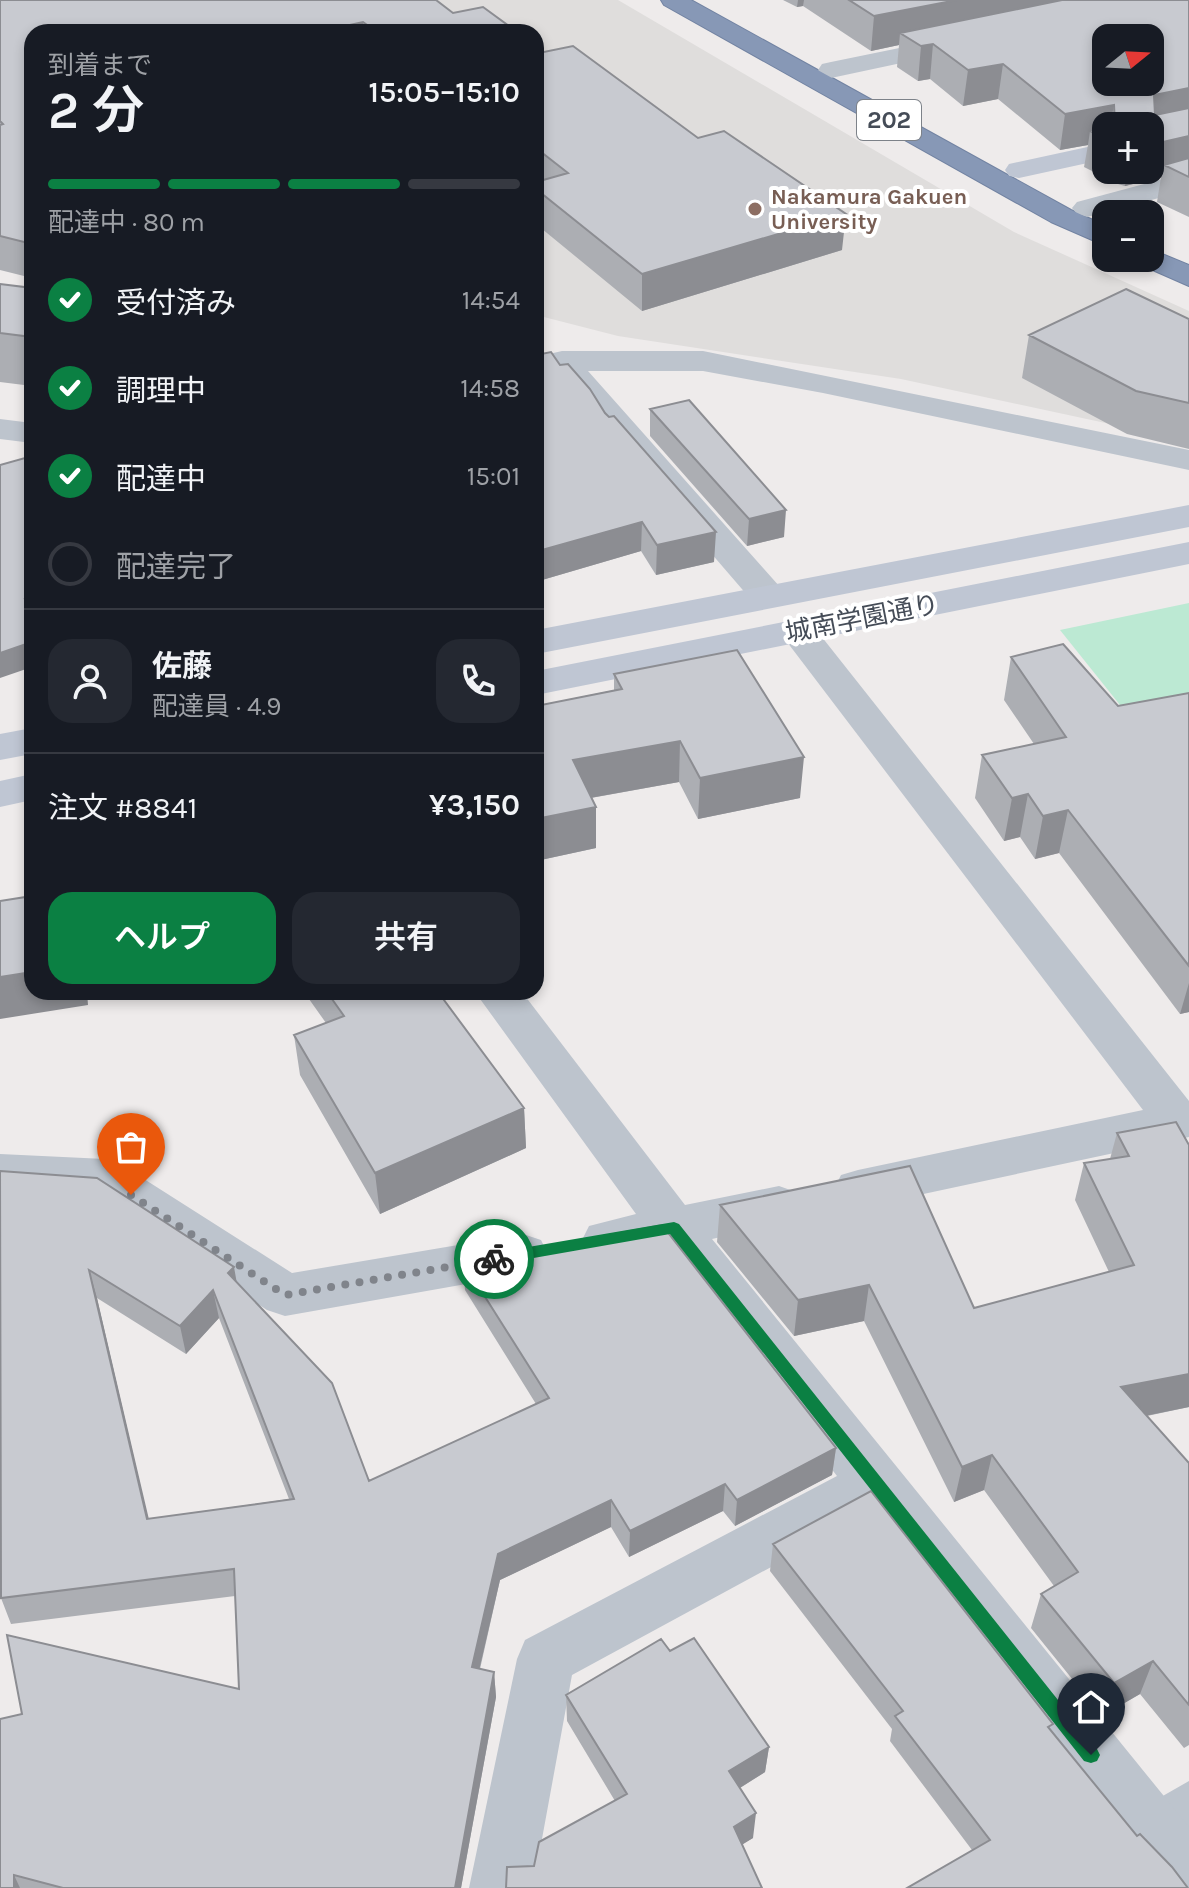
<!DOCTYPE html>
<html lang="ja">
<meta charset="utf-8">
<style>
:root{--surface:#171b24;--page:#242831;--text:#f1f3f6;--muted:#9ea1a6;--line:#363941;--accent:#0b8043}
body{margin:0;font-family:Karla,"Noto Sans JP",sans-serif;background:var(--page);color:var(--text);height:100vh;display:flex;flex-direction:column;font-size:30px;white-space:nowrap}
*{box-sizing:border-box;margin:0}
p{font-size:26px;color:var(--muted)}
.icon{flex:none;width:44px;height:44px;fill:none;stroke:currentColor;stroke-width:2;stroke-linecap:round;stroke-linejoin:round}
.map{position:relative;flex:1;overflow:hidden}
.side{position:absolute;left:24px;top:24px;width:520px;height:976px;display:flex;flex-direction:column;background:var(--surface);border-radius:24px;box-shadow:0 4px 12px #0003}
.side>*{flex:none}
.needle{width:52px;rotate:72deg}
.buttons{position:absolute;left:1092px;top:24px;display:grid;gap:16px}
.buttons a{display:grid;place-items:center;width:72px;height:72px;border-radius:16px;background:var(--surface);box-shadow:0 4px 12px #0003;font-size:40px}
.pin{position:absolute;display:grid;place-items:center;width:68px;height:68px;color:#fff;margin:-82px -34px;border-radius:50% 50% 50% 0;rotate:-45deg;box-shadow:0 0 8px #0007}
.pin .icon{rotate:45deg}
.courier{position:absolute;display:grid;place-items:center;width:80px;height:80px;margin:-40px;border:6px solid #0b8043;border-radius:50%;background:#fff;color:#222;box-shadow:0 2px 10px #0007}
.summary em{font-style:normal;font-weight:600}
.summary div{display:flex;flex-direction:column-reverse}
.summary{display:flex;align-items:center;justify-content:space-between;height:136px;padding:0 24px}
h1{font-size:52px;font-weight:600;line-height:60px}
.bar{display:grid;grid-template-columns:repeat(4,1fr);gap:12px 8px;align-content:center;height:96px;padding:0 24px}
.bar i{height:10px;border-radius:6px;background:var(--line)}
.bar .active{background:var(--accent)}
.bar p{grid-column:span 4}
.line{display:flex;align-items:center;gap:20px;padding:0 24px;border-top:2px solid var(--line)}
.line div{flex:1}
.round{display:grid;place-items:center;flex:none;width:84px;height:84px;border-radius:24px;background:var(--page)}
ol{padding:0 24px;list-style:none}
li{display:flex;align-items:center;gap:24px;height:88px}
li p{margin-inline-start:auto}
li .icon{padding:8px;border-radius:50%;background:var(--accent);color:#fff;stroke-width:4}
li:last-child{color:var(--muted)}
li i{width:44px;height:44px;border:4px solid var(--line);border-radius:50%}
.primary-button{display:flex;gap:16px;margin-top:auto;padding:16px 24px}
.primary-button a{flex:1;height:92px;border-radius:24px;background:var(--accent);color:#fff;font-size:32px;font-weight:600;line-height:92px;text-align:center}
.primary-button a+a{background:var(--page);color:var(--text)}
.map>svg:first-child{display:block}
.education{fill:#dfdddc}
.green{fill:#bce9d3}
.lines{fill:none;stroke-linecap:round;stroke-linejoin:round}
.highway-casing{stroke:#7283a2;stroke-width:2}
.lane{fill:#bdc4cd;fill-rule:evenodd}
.street{fill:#bdc4cd;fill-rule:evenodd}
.secondary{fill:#bfc6d3;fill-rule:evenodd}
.highway{fill:#8798b6;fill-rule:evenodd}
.wall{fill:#acaeb3;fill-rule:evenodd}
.shaded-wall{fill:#8c8d92}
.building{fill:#c8cad0;stroke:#8c8d92;stroke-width:2;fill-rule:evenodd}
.route{fill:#0b8043}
.done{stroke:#80848b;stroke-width:8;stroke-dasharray:0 14.4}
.education-dot{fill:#8d6e63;stroke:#fff;stroke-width:3}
.labels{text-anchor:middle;stroke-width:8;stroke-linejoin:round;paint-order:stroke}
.far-education-label{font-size:22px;font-weight:bold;fill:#785e54;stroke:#fff;text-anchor:start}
.shield{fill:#fff;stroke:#7d8289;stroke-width:2}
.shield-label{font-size:24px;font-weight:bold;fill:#454c57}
.street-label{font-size:26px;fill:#454c57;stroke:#fff}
</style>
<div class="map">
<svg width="1189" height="1888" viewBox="0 0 1189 1888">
<rect width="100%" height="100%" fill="#eeebeb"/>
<path class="education" d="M0,0H618L1014,232L1189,311V441L901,379L618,336L536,315V32H32Z"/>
<path class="green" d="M1189,603V713L1136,725L1060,630Z"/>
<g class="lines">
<defs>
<path id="highway" d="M661,0H691L1071,210L1106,226V246L1051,222L664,5Z
M1150,249L1189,265V286L1139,264L1135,258H1150Z"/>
</defs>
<use href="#highway" class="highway-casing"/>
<path class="lane" d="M1189,1781V1829L1149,1851L1133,1845L1126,1829L1133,1813Z"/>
<path class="street" d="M958,36L967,39L971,44L967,49L831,78L822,76L818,70L822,64L831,62Z
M1189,172V190L1087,217L1077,214L1072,208L1077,202Z
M562,351H703L1189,450V470L823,393L703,371H588L780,587L785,595L780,603L767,606L754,603L555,372L536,377V357Z
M0,419L32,423V443L0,439Z
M797,619L810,622L1189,1101V1137L858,1208L841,1203L834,1189L841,1175L858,1170L1143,1110L784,638L778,630L784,622Z
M475,992H522L685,1205L779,1186L796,1192L804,1206L796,1220L712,1239L1189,1827V1888H1160L1127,1851L867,1515L572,1675L533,1888H469L517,1659L525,1640L837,1476L662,1249L607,1260L589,1254L582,1240L589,1226L636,1214Z
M0,1154L105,1159L122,1165L292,1273L523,1234L541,1240L548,1254L541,1268L523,1274L285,1316L267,1310L96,1197L0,1192Z"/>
<path class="secondary" d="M1106,143V159L1019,178L1009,176L1005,170L1009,164Z
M1189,505V527L536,654V630Z
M1189,542V564L536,695V671Z
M32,728V754L0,760V734Z
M32,774V800L0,807V781Z"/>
<use href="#highway" class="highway"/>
</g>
<path class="wall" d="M0,0L453,13L517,32H32V278L0,270Z
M783,0H1189V217L1157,202L1161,177L1125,186L1118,184L1084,167L1088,145L1060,150L998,99L963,106L930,79L918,81L897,67L899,45L871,51L803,6L797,7ZM1106,126H1150V170H1106Z
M536,46L842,250L642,311L536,224Z
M0,284L32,288V386L0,382Z
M1189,319V449L1127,434L1022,378L1029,335Z
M536,355L560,365L605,413L714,562L656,575L641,551L542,580L538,574L536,575Z
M650,409L784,537L747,546L650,436Z
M1011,657L1118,706L1189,693V1012L1180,1014L1059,853L1035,859L1020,837L1004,841L975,798L982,755L1034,744L1004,700Z
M614,674L800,798L698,819L679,782L591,798L596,807V848L536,861V706L614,690Z
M304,992H438L524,1108L526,1148L380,1214L300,1075L294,1035L326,1023Z
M1117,1133L1189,1145V1407L1147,1416L1189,1463V1745L1184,1748L1140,1694L1102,1716L1031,1628L1041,1594L1054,1586L984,1490L954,1502L864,1321L794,1336L717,1242L720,1205L974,1308L1109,1272L1075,1200L1084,1163L1110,1159Z
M0,1171L237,1282L369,1481L536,1404L465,1290L463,1262L836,1448L832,1475L735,1526L723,1511L629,1557L611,1527L500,1580L480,1669L494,1672L496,1697L461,1888H0V1719L239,1689L235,1596L11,1624L1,1598ZM97,1298L186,1354L219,1318L289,1499L148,1519Z
M773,1544L1051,1731L1137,1836L972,1850L890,1741L892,1729L770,1571Z
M670,1651L769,1747L765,1772L740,1788L753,1838L742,1844L534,1866L615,1801L567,1721L566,1695Z"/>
<path class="shaded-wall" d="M798,0H804L803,6L797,7Z
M957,0H1122L900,33L899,45L871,51L874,16Z
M363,22L364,32H318Z
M933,44L930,79L918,81L921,46Z
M1003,64L998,99L963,106L968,70Z
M1189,88V122L1150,131L1154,95Z
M1114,105L1110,126H1106V139L1090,131L1088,145L1060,150L1065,114Z
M1189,136V170L1164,165L1161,177L1125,186L1128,170H1150V145Z
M846,214L842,250L642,311V274Z
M786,510L784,537L747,546L749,519Z
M642,522L641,551L542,580V550Z
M716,532L714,562L656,575L657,545Z
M536,545H537L538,574L536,575Z
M32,597V622L25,599Z
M32,642V667L0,678V653Z
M680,741L679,782L573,801V760Z
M804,757L800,798L698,819L700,778Z
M1028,794L1020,837L1004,841L1012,798Z
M596,807V848L536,861V819Z
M1068,810L1059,853L1035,859L1043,816Z
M32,972V992H87L88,1005L0,1019V977Z
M1189,983V1012L1180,1014Z
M524,1108L526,1148L380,1214L375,1173Z
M234,1267L239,1295L228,1273Z
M89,1270L97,1298L155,1545L147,1519Z
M869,1285L864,1321L794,1336L798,1300Z
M213,1290L219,1318L186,1354L180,1326Z
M1189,1374V1407L1110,1423L1121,1387Z
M836,1448L832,1475L735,1526L737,1500Z
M992,1455L984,1490L954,1502L962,1467Z
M725,1484L723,1511L629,1557L630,1531Z
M611,1500V1527L500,1580L474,1692L472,1667L498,1554Z
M1153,1661L1140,1694L1102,1716L1114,1683Z
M494,1672L496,1697L461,1888H455Z
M769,1747L765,1772L727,1796L729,1771Z
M756,1813L753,1838L732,1851L734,1827Z
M14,1875L20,1888H14Z"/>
<path class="building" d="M0,0H436L453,13L483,7L517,32H377L363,22L318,32H32V244L0,236V125L3,124L0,121Z
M849,0H957L874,16Z
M1062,0H1189V88L1154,95L1155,115L1189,108V136L1150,145V126H1109L1115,125L1114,105L1065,114L1003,64L968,70L933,44L921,46L900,33ZM1106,38H1150V82H1106Z
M536,46L544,52L573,46L698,138L724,131L846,214L642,274L536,189V182L568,173L536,148Z
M1106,127V139L1090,131Z
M1189,158V177L1164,165Z
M0,284L32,288V337L0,333Z
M1126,289L1189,319V403L1136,391L1029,335Z
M551,352L560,365L568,364L590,389L605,413L609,417L614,416L716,532L657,545L642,522L542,550L536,545V355Z
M689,400L786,510L749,519L650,409Z
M32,456V597L25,599L32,609V642L0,653V465Z
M1063,644L1118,706L1189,693V966L1068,810L1043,816L1028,794L1012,798L982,755L1066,737L1011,657Z
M737,650L804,757L700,778L680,741L573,760L596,807L536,819V706L622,689L614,674Z
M32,896V972L0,977V901Z
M327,992H438L524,1108L375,1173L294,1035L344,1016Z
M1176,1122L1189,1145V1374L1121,1387L1189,1463V1705L1153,1661L1114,1683L1041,1594L1078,1572L992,1455L962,1467L869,1285L798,1300L720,1205L910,1166L974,1308L1134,1265L1084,1163L1129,1156L1117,1133Z
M0,1171L97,1178L234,1267L228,1273L332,1383L369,1481L549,1398L463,1262L662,1225L836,1448L737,1500L725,1484L630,1531L611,1500L498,1554L472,1667L494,1672L455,1888H63L14,1875V1888H0V1719L22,1714L7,1635L239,1689L234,1569L1,1598ZM89,1270L180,1326L213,1290L294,1499L147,1519Z
M871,1491L1053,1724L1048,1727L1137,1836L1140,1834L1172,1867L1188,1888H907L990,1840L895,1716L903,1711L773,1544Z
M694,1638L769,1747L729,1771L756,1813L734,1827L762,1888H506L507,1867L534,1866L539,1842L627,1794L566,1695L661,1639L670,1651Z"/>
<path class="route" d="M674,1222L679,1224L1097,1749L1100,1755L1097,1761L1091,1763L1084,1761L670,1234L494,1265L486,1259L494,1253Z"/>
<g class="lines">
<path class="done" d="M131,1195L285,1295L494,1259"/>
</g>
<circle class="education-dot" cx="755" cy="209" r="8"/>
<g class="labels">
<g class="far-education-label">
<text x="771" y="204">Nakamura Gakuen<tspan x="771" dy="25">University</tspan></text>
</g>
<rect class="shield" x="857" y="100" width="64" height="40" rx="6"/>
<g class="shield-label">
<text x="889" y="128">202</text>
</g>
<g class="street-label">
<text transform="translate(862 618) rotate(-11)" y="9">城南学園通り</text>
</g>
</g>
</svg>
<div class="buttons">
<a><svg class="needle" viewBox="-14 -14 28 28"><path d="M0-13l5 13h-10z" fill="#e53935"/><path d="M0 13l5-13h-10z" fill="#9ea1a6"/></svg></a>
<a>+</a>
<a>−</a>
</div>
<div class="pin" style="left:131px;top:1195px;background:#ea580c"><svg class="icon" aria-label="bag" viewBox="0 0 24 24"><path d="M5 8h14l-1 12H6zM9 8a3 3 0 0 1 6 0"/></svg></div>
<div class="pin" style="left:1091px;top:1755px;background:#1f2937"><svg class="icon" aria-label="home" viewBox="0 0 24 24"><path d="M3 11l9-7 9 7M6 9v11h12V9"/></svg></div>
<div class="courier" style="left:494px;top:1259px"><svg class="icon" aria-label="bike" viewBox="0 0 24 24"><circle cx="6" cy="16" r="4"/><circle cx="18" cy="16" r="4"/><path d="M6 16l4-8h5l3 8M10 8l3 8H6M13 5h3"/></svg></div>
<section class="side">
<div class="summary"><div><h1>2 分</h1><p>到着まで</p></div><em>15:05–15:10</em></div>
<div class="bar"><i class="active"></i><i class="active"></i><i class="active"></i><i></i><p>配達中 · 80 m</p></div>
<ol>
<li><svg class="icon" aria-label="check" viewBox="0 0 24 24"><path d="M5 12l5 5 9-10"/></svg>受付済み<p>14:54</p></li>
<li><svg class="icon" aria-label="check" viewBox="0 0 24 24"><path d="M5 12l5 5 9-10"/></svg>調理中<p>14:58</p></li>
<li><svg class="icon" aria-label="check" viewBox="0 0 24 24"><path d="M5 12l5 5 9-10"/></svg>配達中<p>15:01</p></li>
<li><i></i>配達完了</li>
</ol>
<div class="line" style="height:144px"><a class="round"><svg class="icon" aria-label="person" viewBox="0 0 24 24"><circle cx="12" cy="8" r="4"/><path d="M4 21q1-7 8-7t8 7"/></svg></a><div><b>佐藤</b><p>配達員 · 4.9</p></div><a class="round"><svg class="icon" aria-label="phone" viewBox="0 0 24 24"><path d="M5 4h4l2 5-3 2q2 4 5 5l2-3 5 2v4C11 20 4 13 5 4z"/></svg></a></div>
<div class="line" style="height:104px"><div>注文 #8841</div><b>¥3,150</b></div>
<div class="primary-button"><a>ヘルプ</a><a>共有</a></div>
</section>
</div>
